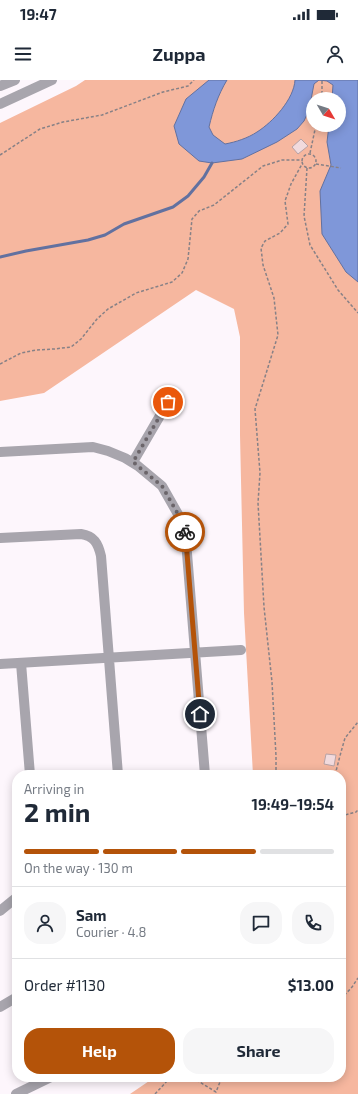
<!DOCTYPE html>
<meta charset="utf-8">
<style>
:root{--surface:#fff;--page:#f6f6f7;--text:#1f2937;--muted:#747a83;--line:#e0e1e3;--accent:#b45309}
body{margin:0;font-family:"Exo 2",sans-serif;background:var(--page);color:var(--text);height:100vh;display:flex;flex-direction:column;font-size:15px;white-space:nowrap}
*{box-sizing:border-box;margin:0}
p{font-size:13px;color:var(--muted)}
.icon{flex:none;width:22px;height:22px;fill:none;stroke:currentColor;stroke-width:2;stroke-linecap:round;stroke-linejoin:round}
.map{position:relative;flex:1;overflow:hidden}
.drawer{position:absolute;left:12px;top:690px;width:334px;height:312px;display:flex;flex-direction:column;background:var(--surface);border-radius:16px;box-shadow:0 2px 10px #0003}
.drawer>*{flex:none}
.needle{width:26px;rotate:129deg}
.buttons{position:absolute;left:306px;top:12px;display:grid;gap:8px}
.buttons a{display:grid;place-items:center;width:40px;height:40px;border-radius:50%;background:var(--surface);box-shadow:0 2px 10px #0003;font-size:20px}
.pin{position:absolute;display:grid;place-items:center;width:34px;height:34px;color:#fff;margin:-17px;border:2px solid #fff;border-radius:50%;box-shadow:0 1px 4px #0007}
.courier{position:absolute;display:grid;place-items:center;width:40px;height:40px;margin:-20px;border:3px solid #b45309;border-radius:50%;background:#fff;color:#222;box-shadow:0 1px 5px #0007}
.headline em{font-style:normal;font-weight:700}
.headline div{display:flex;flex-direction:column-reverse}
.headline{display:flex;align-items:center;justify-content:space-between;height:68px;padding:0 12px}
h1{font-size:26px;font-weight:700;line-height:30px}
.bar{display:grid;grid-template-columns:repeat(4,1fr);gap:6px 4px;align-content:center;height:48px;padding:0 12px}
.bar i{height:5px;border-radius:3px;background:var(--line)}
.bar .selected{background:var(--accent)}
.bar p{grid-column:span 4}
.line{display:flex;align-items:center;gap:10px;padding:0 12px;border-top:1px solid var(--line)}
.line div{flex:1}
.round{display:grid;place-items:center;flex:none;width:42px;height:42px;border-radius:16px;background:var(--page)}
.action{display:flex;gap:8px;margin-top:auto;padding:8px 12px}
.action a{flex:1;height:46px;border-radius:16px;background:var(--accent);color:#fff;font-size:16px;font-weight:700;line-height:46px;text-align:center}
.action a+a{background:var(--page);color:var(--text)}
.status{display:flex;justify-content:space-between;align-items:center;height:28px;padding:0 20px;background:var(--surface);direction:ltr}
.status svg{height:11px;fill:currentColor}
header{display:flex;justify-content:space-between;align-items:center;height:52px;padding:0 12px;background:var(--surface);font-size:18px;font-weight:700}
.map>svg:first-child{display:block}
.green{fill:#f6b79f;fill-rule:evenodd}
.water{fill:#7f97d9;stroke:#6271a0}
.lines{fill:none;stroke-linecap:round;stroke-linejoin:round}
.stream{stroke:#6271a0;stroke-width:3}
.building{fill:#f1dadd;stroke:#b7a2a5}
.path{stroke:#878186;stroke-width:1.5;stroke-dasharray:3 2;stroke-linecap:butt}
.minor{stroke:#a8a5ad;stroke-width:10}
.done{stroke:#6b656a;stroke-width:4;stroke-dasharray:0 7.2}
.route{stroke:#b45309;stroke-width:5}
</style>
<div class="status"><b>19:47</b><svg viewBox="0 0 49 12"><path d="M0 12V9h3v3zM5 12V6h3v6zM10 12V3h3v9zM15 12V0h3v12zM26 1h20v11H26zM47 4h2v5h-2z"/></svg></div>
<header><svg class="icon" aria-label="menu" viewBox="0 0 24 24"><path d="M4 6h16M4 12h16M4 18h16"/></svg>Zuppa<svg class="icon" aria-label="person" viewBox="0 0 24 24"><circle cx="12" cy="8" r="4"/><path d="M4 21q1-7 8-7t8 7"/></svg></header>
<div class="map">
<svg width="358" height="1014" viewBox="0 0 358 1014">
<rect width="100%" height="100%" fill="#fdf6fc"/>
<path class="green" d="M85,0H358V1014H130L155,997H341V695H253L244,533L240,355V257L234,229L196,210L44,313L0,321V43L76,6ZM313,19H339V45H313Z"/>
<path class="water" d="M209,0H227C218,15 213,30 209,47L213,55L225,64C236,62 248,58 257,52C273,42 294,19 295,0H358V202L346,192L322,154L320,111L331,85L327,62L329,45H339V19H332L333,5L327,1L319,0L314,4L309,30L304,41L297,49L277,62L242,79L212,83L199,81L179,64L174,46L186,19Z"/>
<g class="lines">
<path class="stream" d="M0,177L26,171L88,160L105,155L124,144L173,127L188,116L204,97L212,83"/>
</g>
<path class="building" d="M301,59L308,66L298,74L292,67Z
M326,674L336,675L334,686L324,684Z"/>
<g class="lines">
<path class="path" d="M321,19L322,12V0
M310,73L316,45
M302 81a7 7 0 1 1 14 0a7 7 0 1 1-14 0Z
M0,75L40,49L63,42L102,35L163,12L188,6L194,0
M316,84L341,88
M307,88L304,136L310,165L338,210L358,233
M0,284L21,273L36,270L54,269L71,267L81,259L97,239L108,229L136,213L172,202L182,193L188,179L192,139L199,131L214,125L263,86L282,80H301
M276,695V676L272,602L264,527L258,423L260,393L255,329L278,255L274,218L263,185L261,168L265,161L280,153L288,144L285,121L291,104L302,84
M335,695L341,672L345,658L358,642
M341,733L345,735L356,732L358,730
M341,919L352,907L358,898
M187,997L198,1001L216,1012L222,997
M155,1014L168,1000L184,997"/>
<path class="minor" d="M0,6L15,0
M0,24L52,0
M0,372L93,367L108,371L125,378L138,386L162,406L183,443L186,461L205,695
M133,382L168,322
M0,458L81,454C94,456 98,463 101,476L118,695
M21,583L30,695
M0,584L241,570
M0,831L17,817
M0,927L17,917
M16,1014L51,997"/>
</g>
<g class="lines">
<path class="done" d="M168,322L133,382L162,406L183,443L185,452"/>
<path class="route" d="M185,452L186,461L200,634"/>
</g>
</svg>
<div class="buttons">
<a><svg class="needle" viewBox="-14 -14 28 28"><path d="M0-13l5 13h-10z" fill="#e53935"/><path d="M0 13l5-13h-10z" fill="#747a83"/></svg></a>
</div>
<div class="pin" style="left:168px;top:322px;background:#ea580c"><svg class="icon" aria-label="bag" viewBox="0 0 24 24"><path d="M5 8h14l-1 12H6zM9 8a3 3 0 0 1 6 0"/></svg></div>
<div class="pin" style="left:200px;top:634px;background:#1f2937"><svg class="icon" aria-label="home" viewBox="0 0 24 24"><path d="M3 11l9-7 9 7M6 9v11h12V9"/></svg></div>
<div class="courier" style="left:185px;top:452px"><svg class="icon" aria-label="bike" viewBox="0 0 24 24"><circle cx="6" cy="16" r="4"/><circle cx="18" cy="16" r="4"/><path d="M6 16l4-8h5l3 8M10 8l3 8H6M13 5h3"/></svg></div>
<section class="drawer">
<div class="headline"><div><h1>2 min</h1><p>Arriving in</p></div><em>19:49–19:54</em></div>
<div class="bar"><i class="selected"></i><i class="selected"></i><i class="selected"></i><i></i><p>On the way · 130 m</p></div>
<div class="line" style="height:72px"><a class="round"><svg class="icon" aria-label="person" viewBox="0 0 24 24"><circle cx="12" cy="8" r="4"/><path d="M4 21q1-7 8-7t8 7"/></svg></a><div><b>Sam</b><p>Courier · 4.8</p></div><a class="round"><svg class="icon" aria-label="chat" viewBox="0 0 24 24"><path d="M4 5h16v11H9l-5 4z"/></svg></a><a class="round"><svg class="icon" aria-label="phone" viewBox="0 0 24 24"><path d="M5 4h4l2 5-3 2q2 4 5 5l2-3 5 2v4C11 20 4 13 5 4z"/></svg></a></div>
<div class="line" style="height:52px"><div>Order #1130</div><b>$13.00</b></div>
<div class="action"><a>Help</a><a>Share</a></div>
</section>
</div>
